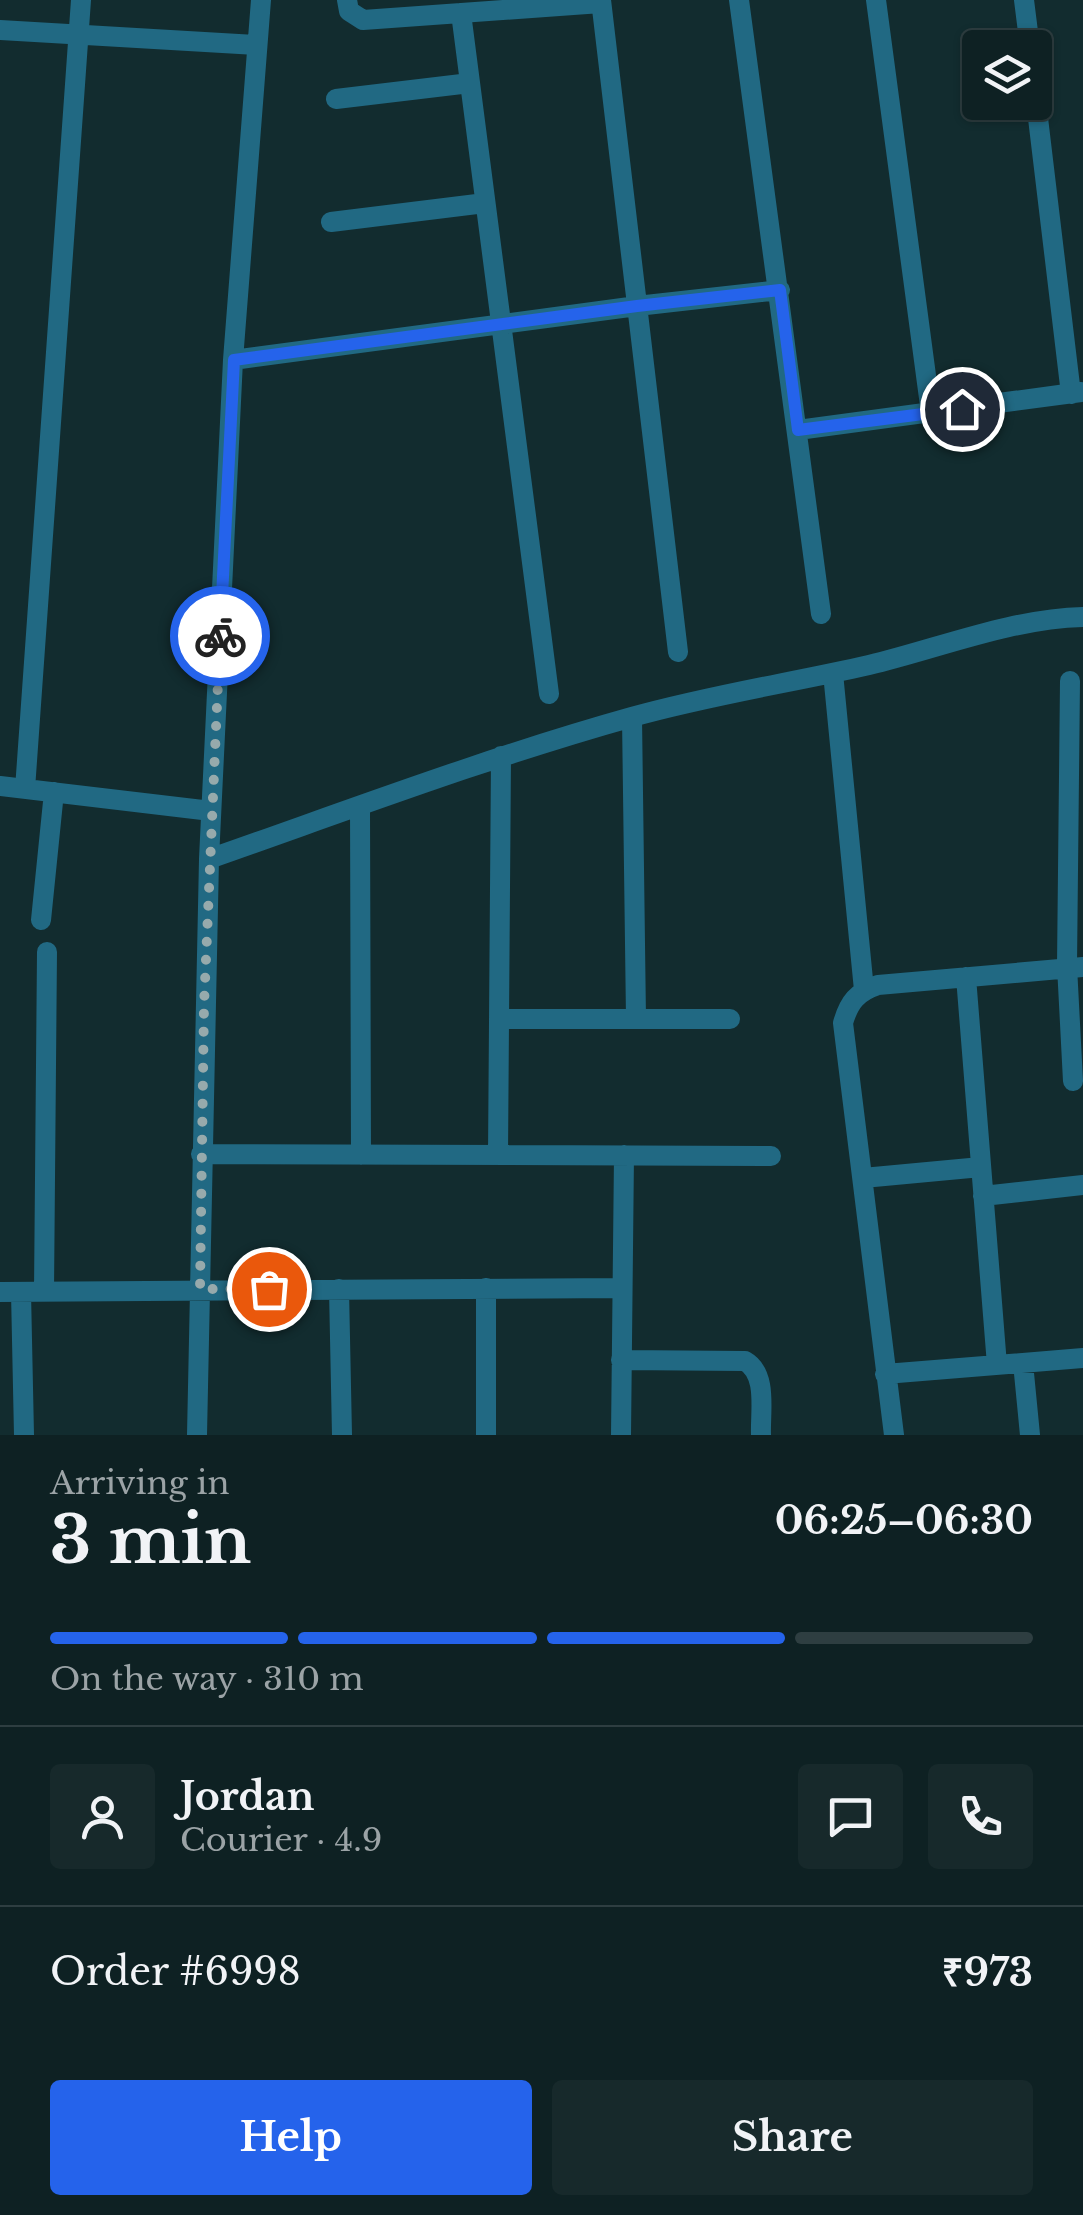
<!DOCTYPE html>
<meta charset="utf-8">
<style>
:root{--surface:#0e2123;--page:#17292b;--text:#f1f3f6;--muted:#9ba3a6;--line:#2e3e41;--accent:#2563eb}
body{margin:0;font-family:"Libre Baskerville",serif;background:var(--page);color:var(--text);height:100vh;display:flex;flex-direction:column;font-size:38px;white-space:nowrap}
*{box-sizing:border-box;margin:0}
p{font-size:32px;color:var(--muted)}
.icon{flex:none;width:55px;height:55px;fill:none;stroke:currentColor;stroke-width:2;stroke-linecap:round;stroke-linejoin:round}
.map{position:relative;height:1435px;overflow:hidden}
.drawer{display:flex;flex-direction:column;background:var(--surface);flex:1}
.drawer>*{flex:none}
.tools{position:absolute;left:962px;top:30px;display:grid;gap:20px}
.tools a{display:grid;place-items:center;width:90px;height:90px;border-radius:10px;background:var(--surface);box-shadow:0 2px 8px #0004,0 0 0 2px var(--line);font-size:50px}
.pin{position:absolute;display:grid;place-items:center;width:85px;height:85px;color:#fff;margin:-42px;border:5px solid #fff;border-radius:50%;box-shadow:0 2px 10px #0007}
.courier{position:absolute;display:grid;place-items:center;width:100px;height:100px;margin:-50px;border:8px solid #2563eb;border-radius:50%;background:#fff;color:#222;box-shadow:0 2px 12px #0007}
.overview em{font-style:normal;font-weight:800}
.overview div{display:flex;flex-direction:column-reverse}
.overview{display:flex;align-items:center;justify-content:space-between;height:170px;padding:0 50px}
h1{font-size:65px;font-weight:800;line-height:75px}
.bar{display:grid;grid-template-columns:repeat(4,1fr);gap:15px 10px;align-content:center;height:120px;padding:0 50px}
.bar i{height:12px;border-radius:8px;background:var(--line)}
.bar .active{background:var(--accent)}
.bar p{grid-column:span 4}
.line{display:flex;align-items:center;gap:25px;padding:0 50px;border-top:2px solid var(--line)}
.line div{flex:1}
.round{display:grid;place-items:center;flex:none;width:105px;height:105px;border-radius:10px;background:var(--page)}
.cta{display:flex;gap:20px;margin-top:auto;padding:20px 50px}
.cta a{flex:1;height:115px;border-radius:10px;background:var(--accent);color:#fff;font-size:40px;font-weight:800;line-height:115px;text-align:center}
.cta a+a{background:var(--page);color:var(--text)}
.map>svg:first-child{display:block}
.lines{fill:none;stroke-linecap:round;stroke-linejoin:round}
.minor{stroke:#216983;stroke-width:20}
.done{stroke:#97aaac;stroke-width:10;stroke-dasharray:0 18}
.route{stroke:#2563eb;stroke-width:12}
</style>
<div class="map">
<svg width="1083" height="1435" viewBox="0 0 1083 1435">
<rect width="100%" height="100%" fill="#122c2f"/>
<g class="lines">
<path class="minor" d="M347,0L349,11L363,20L601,3
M601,0L678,652
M739,0L821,614
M876,0L931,413
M1024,0L1030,48
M461,13L549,694
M0,30L257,45
M1035,93L1071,394
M336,99L470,83
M331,222L485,203
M233,360L637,306L780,290
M798,430L1081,392
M833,673L864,990
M1070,681L1067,966L1073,1081
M632,717L636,1019
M0,786L211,811
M25,789L81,0
M360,807L361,1155
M209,859C349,810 489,757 632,717C710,695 790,683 869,665C940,648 1010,619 1083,617
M41,920L54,792
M966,977L997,1365
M499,1019H730
M201,1154L771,1156
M498,1155L501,756
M863,1178L981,1167
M983,1196L1083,1185
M339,1289L342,1435
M44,1291L47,952
M0,1292L621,1288
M21,1292L24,1435
M621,1360L745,1361C768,1374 760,1412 761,1435
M1023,1363L1030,1435
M885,1374L1083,1358
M197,1435L209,859L233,360L261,0
M486,1435V1288
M621,1435L624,1155
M894,1435L843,1023C849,1002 857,992 878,985L1083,967"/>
</g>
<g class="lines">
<path class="done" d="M220,636L204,1005L200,1289H269"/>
<path class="route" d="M220,636L234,360L637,306L780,290L798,430L962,409"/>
</g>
</svg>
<div class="tools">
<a><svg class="icon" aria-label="layers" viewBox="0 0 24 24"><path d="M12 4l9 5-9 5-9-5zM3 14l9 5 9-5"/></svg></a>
</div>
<div class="pin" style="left:269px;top:1289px;background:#ea580c"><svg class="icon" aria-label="bag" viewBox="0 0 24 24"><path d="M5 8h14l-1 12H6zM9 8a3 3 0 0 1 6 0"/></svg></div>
<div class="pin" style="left:962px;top:409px;background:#1f2937"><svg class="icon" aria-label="home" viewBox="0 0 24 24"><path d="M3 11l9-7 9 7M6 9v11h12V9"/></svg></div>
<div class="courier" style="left:220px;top:636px"><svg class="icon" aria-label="bike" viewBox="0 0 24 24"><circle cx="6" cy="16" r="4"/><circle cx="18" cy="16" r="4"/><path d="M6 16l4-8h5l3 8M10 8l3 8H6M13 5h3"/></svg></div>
</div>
<section class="drawer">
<div class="overview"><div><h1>3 min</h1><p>Arriving in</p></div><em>06:25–06:30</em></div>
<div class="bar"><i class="active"></i><i class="active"></i><i class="active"></i><i></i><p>On the way · 310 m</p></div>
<div class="line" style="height:180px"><a class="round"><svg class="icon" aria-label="person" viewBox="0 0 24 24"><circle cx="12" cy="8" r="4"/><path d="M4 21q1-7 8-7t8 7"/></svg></a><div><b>Jordan</b><p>Courier · 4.9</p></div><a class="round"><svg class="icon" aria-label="chat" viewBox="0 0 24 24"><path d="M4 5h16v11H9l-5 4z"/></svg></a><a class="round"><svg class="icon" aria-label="phone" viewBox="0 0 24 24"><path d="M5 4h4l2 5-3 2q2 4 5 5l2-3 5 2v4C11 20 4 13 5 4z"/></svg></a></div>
<div class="line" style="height:130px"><div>Order #6998</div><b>₹973</b></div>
<div class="cta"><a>Help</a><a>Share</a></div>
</section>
